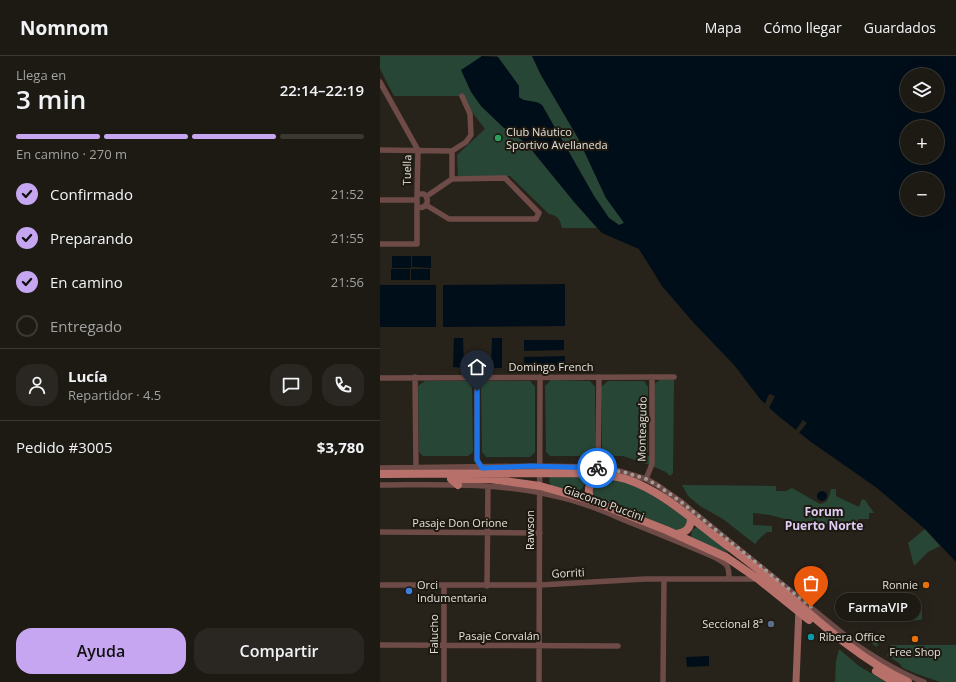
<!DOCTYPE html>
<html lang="es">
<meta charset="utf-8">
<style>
:root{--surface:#1d1a14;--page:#2a2722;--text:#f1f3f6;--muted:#a0a1a0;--line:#3b3834;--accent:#c6a6f0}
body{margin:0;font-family:"Open Sans",sans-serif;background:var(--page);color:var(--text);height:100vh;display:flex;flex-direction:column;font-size:15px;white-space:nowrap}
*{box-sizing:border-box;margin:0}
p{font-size:13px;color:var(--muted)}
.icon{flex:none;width:22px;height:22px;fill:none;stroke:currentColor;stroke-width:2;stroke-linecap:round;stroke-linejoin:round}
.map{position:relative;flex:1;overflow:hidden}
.panel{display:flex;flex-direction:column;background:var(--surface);width:380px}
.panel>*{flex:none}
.buttons{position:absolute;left:520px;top:12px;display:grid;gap:8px}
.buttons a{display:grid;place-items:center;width:44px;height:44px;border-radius:50%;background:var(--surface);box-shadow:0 4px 16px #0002,0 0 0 1px var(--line);font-size:20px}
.pin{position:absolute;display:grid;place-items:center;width:34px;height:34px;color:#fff;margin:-41px -17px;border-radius:50% 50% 50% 0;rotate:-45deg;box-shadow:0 0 4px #0007}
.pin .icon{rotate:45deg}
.courier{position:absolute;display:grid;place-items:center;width:40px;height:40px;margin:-20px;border:3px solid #1a73e8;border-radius:50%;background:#fff;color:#222;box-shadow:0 1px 5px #0007}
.bubble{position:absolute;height:28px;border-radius:14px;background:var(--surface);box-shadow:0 4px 16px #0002,0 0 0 1px var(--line);font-size:13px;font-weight:600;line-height:28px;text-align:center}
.summary em{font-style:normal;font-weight:600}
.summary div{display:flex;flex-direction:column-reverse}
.summary{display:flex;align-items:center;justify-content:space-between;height:68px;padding:0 16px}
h1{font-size:26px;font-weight:600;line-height:30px}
.bar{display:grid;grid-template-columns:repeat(4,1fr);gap:6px 4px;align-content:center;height:48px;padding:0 16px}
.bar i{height:5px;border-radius:3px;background:var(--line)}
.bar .on{background:var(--accent)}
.bar p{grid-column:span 4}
.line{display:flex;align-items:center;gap:10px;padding:0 16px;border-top:1px solid var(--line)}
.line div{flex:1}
.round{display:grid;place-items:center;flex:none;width:42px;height:42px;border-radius:16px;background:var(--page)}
ol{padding:0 16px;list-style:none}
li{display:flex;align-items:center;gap:12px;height:44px}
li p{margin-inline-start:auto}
li .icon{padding:4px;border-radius:50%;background:var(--accent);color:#111;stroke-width:4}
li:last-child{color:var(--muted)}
li i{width:22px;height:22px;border:2px solid var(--line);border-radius:50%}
.action{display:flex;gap:8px;margin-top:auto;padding:8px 16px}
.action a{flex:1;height:46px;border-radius:16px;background:var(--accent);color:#111;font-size:16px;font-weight:600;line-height:46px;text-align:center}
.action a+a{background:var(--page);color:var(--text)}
header{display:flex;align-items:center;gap:24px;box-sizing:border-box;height:56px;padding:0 20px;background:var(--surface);border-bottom:1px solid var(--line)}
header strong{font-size:19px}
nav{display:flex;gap:22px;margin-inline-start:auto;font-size:14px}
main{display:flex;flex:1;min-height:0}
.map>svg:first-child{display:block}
.green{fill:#284635}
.water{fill:#000e19;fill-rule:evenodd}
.pier{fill:#27221a}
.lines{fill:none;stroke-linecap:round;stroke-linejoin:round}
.minor{stroke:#6e4b47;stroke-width:5.5}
.secondary{stroke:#98615b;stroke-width:7}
.primary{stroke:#b8716a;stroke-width:8}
.done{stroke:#a29e97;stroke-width:4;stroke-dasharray:0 7.2}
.route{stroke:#1a73e8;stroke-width:5}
.leisure-dot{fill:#2e9e5b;stroke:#1d1911;stroke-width:1.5}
.food-dot{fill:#e8710a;stroke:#1d1911;stroke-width:1.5}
.shop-dot{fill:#3f7fe0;stroke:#1d1911;stroke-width:1.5}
.service-dot{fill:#5c6f8a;stroke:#1d1911;stroke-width:1.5}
.culture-dot{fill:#0f9aa8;stroke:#1d1911;stroke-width:1.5}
.labels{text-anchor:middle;stroke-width:4;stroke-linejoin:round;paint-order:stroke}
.poi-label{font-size:11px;fill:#e4e1db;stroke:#1d1911;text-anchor:start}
.street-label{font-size:11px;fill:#e4e1db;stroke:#1d1911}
.neighbourhood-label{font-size:12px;font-weight:bold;fill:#deccf6;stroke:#1d1911}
</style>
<header>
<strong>Nomnom</strong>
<nav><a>Mapa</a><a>Cómo llegar</a><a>Guardados</a></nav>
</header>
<main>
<section class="panel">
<div class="summary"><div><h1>3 min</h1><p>Llega en</p></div><em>22:14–22:19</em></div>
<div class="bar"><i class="on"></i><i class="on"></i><i class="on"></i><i></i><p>En camino · 270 m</p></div>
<ol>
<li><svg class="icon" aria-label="check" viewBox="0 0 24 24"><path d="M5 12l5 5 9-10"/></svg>Confirmado<p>21:52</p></li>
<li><svg class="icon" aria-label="check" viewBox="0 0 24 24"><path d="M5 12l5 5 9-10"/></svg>Preparando<p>21:55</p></li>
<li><svg class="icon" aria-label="check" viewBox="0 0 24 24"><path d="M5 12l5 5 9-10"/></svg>En camino<p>21:56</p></li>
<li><i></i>Entregado</li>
</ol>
<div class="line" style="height:72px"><a class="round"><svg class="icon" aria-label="person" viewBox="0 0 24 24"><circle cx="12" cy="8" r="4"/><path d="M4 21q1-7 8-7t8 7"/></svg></a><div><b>Lucía</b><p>Repartidor · 4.5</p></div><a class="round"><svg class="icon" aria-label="chat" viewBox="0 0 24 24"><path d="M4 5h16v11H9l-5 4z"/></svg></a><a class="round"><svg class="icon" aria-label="phone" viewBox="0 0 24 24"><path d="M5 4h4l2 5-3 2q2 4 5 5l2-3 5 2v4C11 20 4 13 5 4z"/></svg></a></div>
<div class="line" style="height:52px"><div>Pedido #3005</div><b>$3,780</b></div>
<div class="action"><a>Ayuda</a><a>Compartir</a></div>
</section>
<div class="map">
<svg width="576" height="626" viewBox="0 0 576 626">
<rect width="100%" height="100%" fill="#27221a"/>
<path class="green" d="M0,0H102L97,4L101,50L123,71L146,87L195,147L217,172H182C180,163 178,160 169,158L130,120H78L77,99L105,73L92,56L83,40H14L0,13Z
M117,0H152L161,19L198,82L226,142L241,160L244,167L239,169L229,162L214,140L162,49L141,44L138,41L139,30Z
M171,324L210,325L215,331V396L210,400H170L166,396L165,330Z
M280,324H294L293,417L290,420L286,416L274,411V328Z
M45,325H88L92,331L93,396L88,400H43L39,396L38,330Z
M107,325H150L155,331V396L150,401H106L102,396L101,331Z
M228,325H264L268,331V396L266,398L270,401V409L243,400H227L222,396L221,331Z
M205,420V428L199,436L171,430L169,425L170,421Z
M224,422L241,424L262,432L307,462L309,468L298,475L214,442L210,435L215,426Z
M302,429L396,430V435H406L412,432L440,448C449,447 449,440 451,433H456V440L479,451L482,443L485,444L494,457H489V463H478L477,468H410L408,464L390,459L373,457V469L392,470V476H387L380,482L375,488L343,463L320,450L308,440Z
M318,470L345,493L348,497L311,482L312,474Z
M545,473L560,490L548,496L534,510L528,487Z
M456,549H468V561Z
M533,553L540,554L542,555V562L541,564L518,565L516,563L517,554Z
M484,577C489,580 494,584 498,588L497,591L487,584L483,579Z
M511,589H576V626H560L537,618L523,612L519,607L507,600Z
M459,593L479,610L506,626H455L456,605Z"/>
<path class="water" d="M102,0L118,1L139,30V41C145,47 155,43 162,49L214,140L229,162L239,169L244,167L226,142L198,82L161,19L152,0H576V506L545,473L517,449L497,432L431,386L396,358L380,343L355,310L313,266L282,230L259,193L222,177L195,147L146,87L123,71L101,50L91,36L81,14ZM527,19H557V49H527ZM527,71H557V101H527ZM527,123H557V153H527Z
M12,200H31V212H12Z
M32,200H51V212L32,211Z
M11,213H30V224H11Z
M31,213H50V224H31Z
M185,228V270L63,271V229Z
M0,229H56V271H0Z
M74,282H83L84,312L73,311Z
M112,282H122V312H111Z
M144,284H184V294L144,295Z
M185,300V311L144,312V301Z
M437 440a5 5 0 1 1 10 0a5 5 0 1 1-10 0Z
M329,600V610L307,611L306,601Z"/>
<path class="pier" d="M389,338L395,340L388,354L384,350Z
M423,364L427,367L418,378L415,375Z"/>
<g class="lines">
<path class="minor" d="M0,26L38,94L37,138V188H0
M0,94L72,95
M72,95L86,86L91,79L90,58L82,40
M72,95V123
M37,138H44C51,144 46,154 37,151
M0,144H37
M46,149L69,163H156L159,157L125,122L72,123L47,140
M35,321L36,412
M97,321V404L102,412
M219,321L218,403L222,412
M0,322L294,321
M0,412L160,410L210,411L232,413L266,423L277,429L300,445L478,590C499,604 520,617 544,626
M266,423L272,408V321
M0,429C59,429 118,426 175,440C199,445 222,454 244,464C274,476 304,488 334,501C347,508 349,508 349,523
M0,476L160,477
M0,529H160L265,523H378
M107,530L108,430
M0,589L238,590
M64,626V530
M159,626L160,321
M283,626L284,523"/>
<path class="secondary" d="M416,626L419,552"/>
<path class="primary" d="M0,418L204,417C218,418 232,419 246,423C279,434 306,458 332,478C350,492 368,505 385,519C430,557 474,601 528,626
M71,423L78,429
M80,423H110L160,430L210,444L286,474L346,501L378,523L429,564
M210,444C207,433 209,422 222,419
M296,478C306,477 311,472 311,462
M496,615L514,626"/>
</g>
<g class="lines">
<path class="done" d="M217,412L244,416L266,423L277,429L300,445L431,551"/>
<path class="route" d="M97,335V404L102,412L152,410L217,412"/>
</g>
<circle class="leisure-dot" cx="118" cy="82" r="4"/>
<g class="food-dot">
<circle cx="546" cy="529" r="4"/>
<circle cx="535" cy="583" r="4"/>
</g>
<circle class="shop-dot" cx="29" cy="535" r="4"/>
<circle class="service-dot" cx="391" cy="568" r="4"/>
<circle class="culture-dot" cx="431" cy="581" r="4"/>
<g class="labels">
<g class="poi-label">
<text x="126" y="80">Club Náutico<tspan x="126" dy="13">Sportivo Avellaneda</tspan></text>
<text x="37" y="533">Orci<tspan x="37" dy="13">Indumentaria</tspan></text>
<text x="538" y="533" text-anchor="end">Ronnie</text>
<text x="383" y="572" text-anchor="end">Seccional 8ª</text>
<text x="439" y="585">Ribera Office</text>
<text x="535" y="600" text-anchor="middle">Free Shop</text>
</g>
<g class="street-label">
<text transform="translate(27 114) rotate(-89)" y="4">Tuella</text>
<text x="171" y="315">Domingo French</text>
<text transform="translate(262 373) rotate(-89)" y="4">Monteagudo</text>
<text transform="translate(224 447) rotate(20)" y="4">Giacomo Puccini</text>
<text x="80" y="471">Pasaje Don Orione</text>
<text transform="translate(150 474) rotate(-90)" y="4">Rawson</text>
<text transform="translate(188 517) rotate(-3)" y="4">Gorriti</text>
<text transform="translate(54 578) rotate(-90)" y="4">Falucho</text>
<text x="119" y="584">Pasaje Corvalán</text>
</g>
<g class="neighbourhood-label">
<text x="444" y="460">Forum<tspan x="444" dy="14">Puerto Norte</tspan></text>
</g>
</g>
</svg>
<div class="buttons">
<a><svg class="icon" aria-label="layers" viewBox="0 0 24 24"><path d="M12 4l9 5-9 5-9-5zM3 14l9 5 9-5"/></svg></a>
<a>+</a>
<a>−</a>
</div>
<div class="pin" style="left:431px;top:551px;background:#ea580c"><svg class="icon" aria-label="bag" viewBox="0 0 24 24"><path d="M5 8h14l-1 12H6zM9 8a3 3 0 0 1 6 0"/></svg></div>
<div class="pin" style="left:97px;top:335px;background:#1f2937"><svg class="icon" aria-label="home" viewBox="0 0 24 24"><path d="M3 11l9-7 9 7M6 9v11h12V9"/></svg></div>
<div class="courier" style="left:217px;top:412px"><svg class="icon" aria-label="bike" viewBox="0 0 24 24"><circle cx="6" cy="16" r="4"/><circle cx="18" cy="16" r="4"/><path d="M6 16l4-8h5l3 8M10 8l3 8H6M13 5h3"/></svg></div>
<div class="bubble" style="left:455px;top:537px;width:86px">FarmaVIP</div>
</div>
</main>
